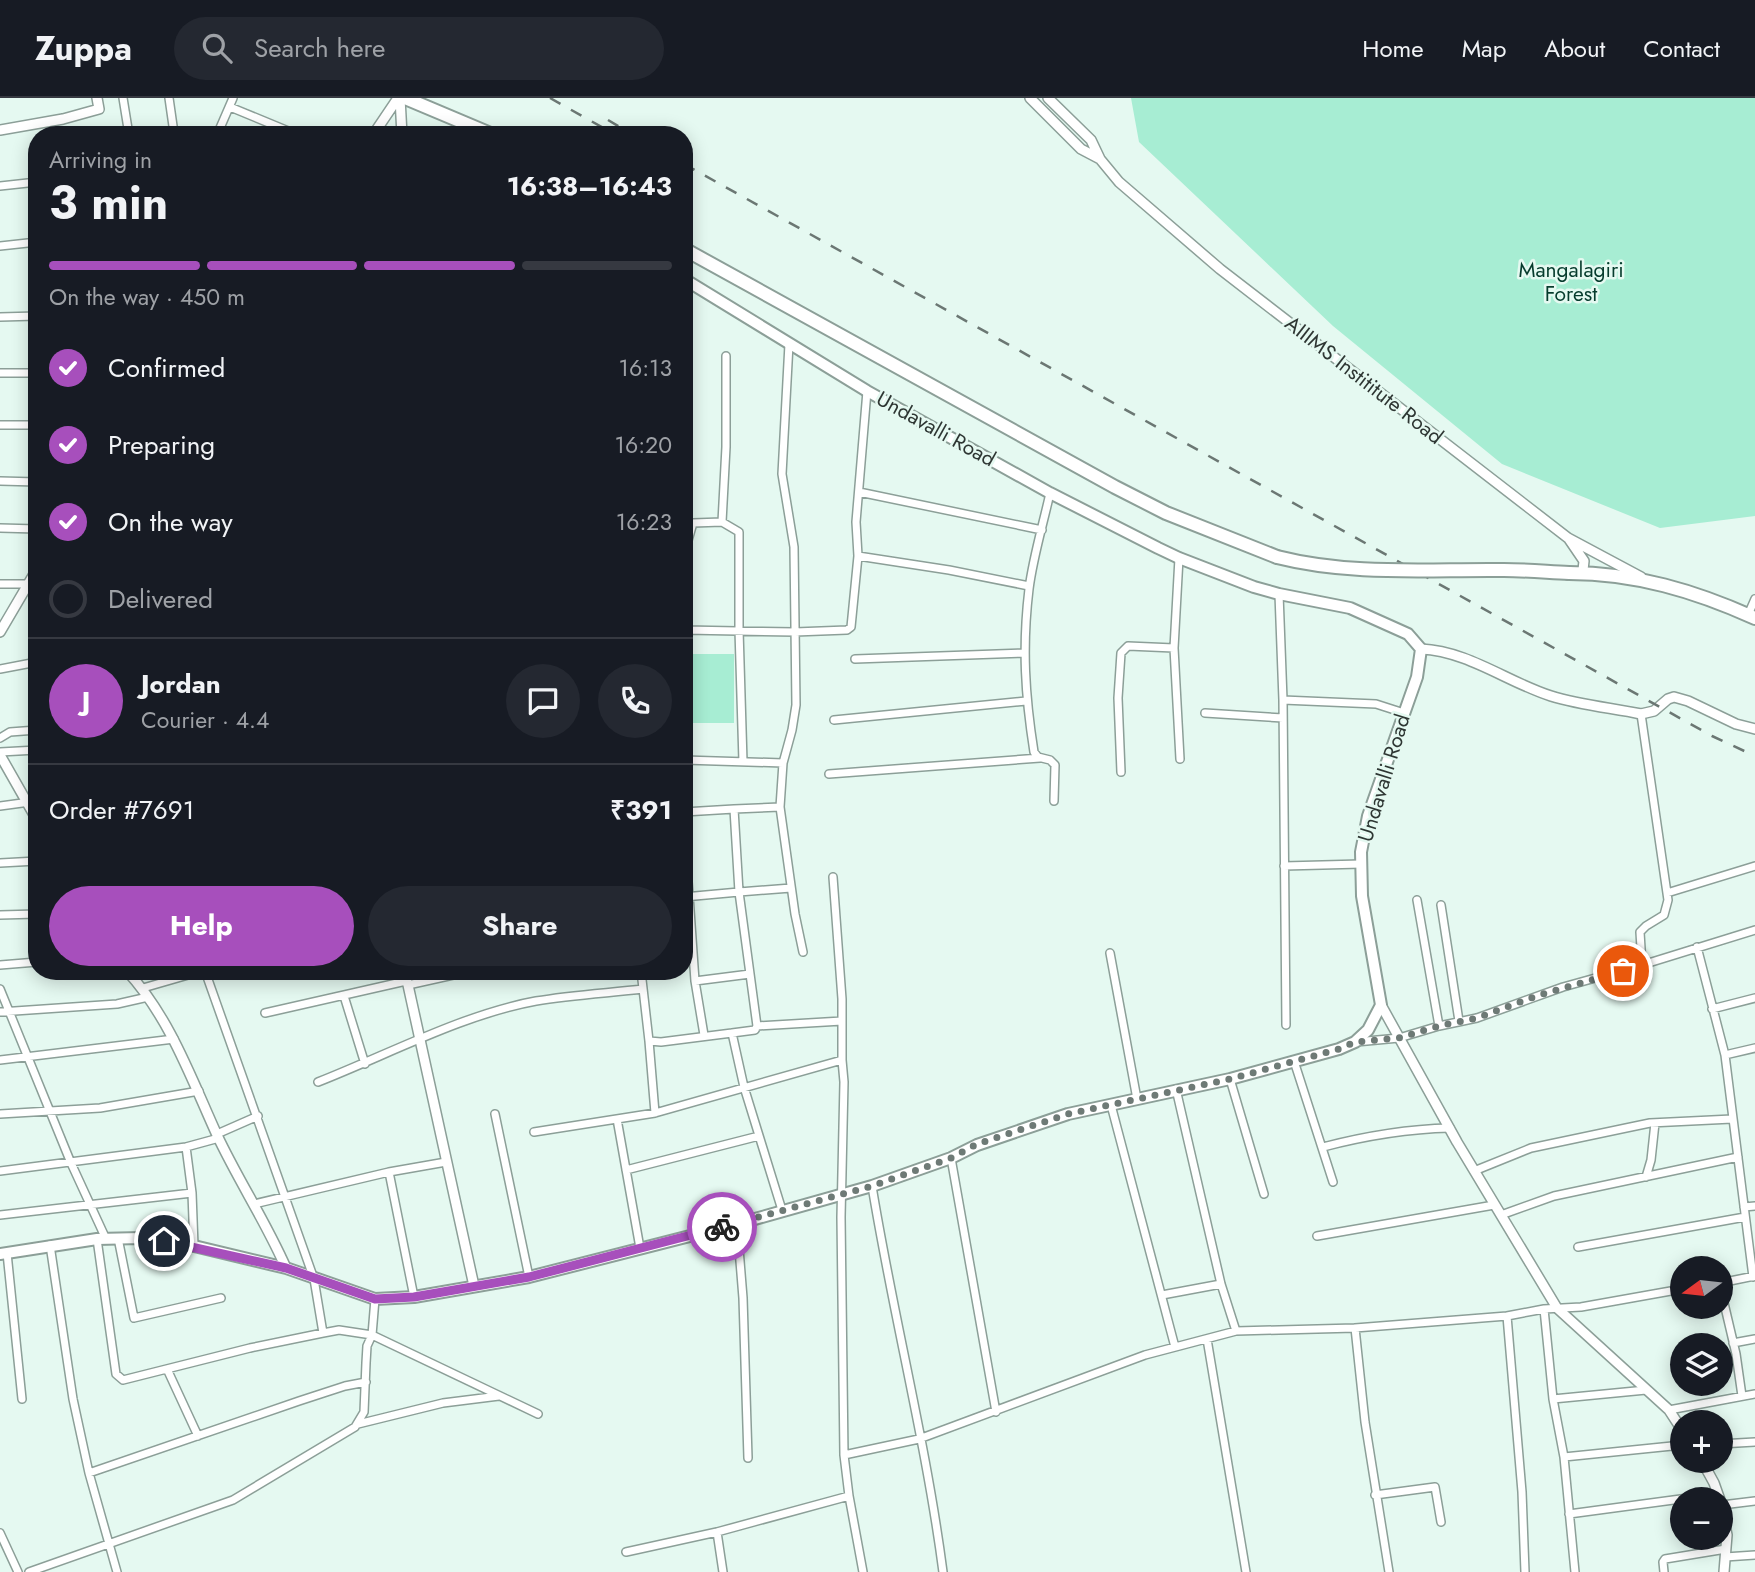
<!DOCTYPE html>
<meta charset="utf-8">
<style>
:root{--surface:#171b24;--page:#242831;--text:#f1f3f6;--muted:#9ea1a6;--line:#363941;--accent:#a74fbc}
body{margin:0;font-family:Jost,sans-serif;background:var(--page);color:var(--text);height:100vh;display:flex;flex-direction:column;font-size:26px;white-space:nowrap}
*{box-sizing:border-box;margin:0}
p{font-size:23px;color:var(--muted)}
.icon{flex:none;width:38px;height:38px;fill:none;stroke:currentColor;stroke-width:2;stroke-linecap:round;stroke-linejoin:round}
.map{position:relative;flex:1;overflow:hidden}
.drawer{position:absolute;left:28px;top:28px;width:665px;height:854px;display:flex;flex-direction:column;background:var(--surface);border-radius:28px;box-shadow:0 4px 18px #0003}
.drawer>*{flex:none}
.needle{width:46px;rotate:255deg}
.controls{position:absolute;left:1670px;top:1158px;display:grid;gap:14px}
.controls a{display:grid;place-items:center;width:63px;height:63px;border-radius:50%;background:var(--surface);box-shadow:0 4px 18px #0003;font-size:35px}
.pin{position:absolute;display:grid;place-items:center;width:60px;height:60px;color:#fff;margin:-30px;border:4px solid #fff;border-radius:50%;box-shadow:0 2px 7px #0007}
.courier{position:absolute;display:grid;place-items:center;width:70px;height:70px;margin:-35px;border:5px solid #a74fbc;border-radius:50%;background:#fff;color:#222;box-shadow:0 2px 9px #0007}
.overview em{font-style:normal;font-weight:700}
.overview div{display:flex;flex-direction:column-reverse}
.overview{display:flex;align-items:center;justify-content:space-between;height:119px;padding:0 21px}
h1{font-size:46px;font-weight:700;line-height:52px}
.bar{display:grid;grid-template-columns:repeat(4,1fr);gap:10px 7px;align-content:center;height:84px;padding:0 21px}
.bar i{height:9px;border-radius:5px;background:var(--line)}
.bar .active{background:var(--accent)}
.bar p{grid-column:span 4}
.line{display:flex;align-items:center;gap:18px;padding:0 21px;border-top:2px solid var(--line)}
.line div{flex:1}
.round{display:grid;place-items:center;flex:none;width:74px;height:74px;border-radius:37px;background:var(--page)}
ol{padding:0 21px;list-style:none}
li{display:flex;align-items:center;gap:21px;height:77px}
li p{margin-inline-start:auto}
li .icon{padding:7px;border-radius:50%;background:var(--accent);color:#fff;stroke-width:4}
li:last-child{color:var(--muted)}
li i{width:38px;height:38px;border:4px solid var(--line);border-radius:50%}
.primary-button{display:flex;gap:14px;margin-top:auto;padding:14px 21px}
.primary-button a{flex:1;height:80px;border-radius:42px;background:var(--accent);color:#fff;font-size:28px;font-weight:700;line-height:80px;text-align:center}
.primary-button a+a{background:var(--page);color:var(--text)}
header{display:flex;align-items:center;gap:42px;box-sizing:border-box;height:98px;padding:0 35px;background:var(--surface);border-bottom:2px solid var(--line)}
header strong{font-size:33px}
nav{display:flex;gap:38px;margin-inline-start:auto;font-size:24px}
.search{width:490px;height:63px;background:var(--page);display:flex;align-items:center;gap:18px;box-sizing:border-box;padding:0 24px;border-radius:38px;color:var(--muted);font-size:26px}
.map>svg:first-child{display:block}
.green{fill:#a7edd3}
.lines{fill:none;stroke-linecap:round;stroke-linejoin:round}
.minor-casing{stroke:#8c9f98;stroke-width:10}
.tertiary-casing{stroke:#8c9f98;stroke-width:12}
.secondary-casing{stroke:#8c9f98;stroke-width:14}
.primary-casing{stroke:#8c9f98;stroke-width:16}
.minor{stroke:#fff;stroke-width:7}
.tertiary{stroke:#fff;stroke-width:9}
.secondary{stroke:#fff;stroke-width:10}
.primary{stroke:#fff;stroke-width:12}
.rail{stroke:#6b7773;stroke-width:2.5;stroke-dasharray:12 12;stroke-linecap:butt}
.primary-bridge-casing{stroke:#8c9f98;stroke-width:16;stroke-linecap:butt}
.primary-bridge{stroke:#fff;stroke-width:12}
.done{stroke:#6e7a76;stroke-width:7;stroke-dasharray:0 12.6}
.route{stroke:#a74fbc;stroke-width:9}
.labels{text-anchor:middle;stroke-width:5;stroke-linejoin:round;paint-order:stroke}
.park-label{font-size:21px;fill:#063c2d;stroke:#e5f9f1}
.street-label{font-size:21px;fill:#2e3633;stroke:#e5f9f1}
</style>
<header>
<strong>Zuppa</strong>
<div class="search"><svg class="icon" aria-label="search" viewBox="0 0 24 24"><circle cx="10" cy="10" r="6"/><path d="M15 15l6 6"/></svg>Search here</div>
<nav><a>Home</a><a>Map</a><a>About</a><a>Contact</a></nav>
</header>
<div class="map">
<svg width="1755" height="1474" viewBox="0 0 1755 1474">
<rect width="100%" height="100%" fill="#e5f9f1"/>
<path class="green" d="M1131,0H1755V418L1660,430L1502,366L1333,228L1139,44Z
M691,556H734V625H691Z"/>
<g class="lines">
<defs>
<path id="minor" d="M123,0L129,37
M169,0L173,28
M230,9L298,37
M217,37L233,0
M0,88L37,84
M0,148L37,144
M0,219L37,218
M789,246L782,376L794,449L796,607L792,632L783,665L780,709L734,711L739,794L791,790
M0,275H37
M0,327H37
M0,383L37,384
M859,394L1042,432
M1050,395C1043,427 1033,459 1029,491C1022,549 1025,597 1034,654L1038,659L1050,662L1055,667L1054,703
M722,424L726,349V258
M0,430L37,431
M858,458L949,472L1029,488
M1179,460L1174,550L1180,661
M0,486H28L37,491
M1279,496L1283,602L1286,927
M1748,517L1755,501
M685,532L795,534L847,532L851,529L858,458L856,424L867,293
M855,561L1025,555
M0,571L37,564
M1283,602L1376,606L1404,615
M1205,615L1283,620
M1641,616L1668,802L1664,817L1646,828L1640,834L1642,867
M834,622L1026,603
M0,640L10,634L37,632
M684,642L687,446L693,425L722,424L739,434V532L743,664
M0,654L37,652
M684,662L783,665
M1121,674L1118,600L1121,555L1128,548L1174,550
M829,676L1040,660
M0,708L37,703
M780,709L795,816L803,854
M684,714L734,711
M684,727L695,883L704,937
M0,765L37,763
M1284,768L1361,766
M833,779L842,901V962L844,984L841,1119L844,1357L849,1398L863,1474
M1667,795L1755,768
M684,799L739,794L757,928L755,932L732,935
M1417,802L1439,928
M1441,807L1459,923
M0,817L37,816
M1697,849L1725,957L1753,1179
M1110,855L1137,1001
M0,867L37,864
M205,873L314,1181L323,1235
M641,873L649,943L661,944L732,935L744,989L782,1112
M695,883L750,876
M408,887L471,873
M143,890L202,873
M0,891L71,1065L106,1141
M344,898L365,966
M1712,911L1755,900
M0,914L117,906L148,899
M265,915L406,883
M757,928L842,923
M649,943L655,1015
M1356,944L1399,940L1439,928L1477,920L1563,889L1642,867L1755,832
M1725,957L1755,950
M0,962L174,941
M1294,963L1333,1084
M1230,981L1264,1096
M318,984C387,957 464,916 536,903C571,897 608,895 643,891
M1176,991L1221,1186L1236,1233
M1111,1007L1175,1249
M0,1016L100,1010L199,993
M495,1016L529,1179
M617,1021L640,1150
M534,1034L655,1015L842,962
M217,1036L258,1018
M186,1049L192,1095L194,1148
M1323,1049C1365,1038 1406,1031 1450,1030
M951,1060L996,1314
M626,1072L759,1038
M0,1073L186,1049L219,1040
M1474,1073L1531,1050L1626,1030L1650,1025L1732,1021
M389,1074L414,1199
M1646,1079L1651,1062L1655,1025
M872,1088C893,1217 926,1344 943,1474
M254,1106L389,1074L446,1064
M1744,1109L1755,1108
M0,1117L192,1095
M1501,1117L1554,1098L1738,1059
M737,1126L743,1200L748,1360
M1317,1138L1494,1107
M118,1140L134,1220L221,1200
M97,1141L116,1276L123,1282L250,1250L323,1235L339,1232L372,1237L538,1316
M50,1147L73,1301L89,1375L117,1474
M1578,1149L1745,1119
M7,1155L22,1301
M1720,1185L1755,1178
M1720,1188L1736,1256L1742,1298
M1162,1197L1221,1186
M1544,1211L1553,1301L1564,1359L1575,1474
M1355,1230L1365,1324L1389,1474
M1207,1241L1246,1474
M1733,1245L1755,1241
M167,1271L198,1338
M1553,1301L1646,1292
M1669,1312L1755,1296
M358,1326L443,1305L499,1298
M1720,1346L1755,1344
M844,1357L919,1341L1145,1257L1236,1233L1355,1230L1507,1218
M1564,1359L1682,1347
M89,1375L299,1303L345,1288L366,1284
M1375,1397L1435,1389L1441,1424
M1722,1407L1755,1403
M1569,1416L1718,1396
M717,1434L723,1474
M0,1435L18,1474
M626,1454L717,1434L849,1398
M1725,1459L1755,1457
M29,1474L233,1402L355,1329L364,1314L366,1265L367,1248L372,1237L375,1201
M1525,1474L1522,1394L1507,1218L1544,1211L1581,1209L1682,1191
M1664,1474L1663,1464L1665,1461L1726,1451"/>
<path id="tertiary" d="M400,0L402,37
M1030,0L1081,51L1100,61
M1048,0L1091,42L1100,61L1119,84L1220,171L1568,440L1641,479
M0,32L63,21L99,11L97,0
M373,37L398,0
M1569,441L1584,463L1583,472L1579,475
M0,534L37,471
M1421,551C1468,553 1507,584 1551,598C1580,607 1612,610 1641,616L1654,613L1668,601L1674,599L1688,603L1736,626L1755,631
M0,657L37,722
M127,873C170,920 191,980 217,1037C238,1082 266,1124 286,1170
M403,873L408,887L474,1188
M1381,907L1457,1044L1557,1210L1669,1312L1682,1332
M1702,1363L1714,1385L1720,1402
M1720,1402L1727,1437L1724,1474"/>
<path id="secondary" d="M0,1156L97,1141L141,1140L194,1148L286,1170L375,1201L414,1199L529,1179L737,1126L872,1088L951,1060L977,1047L1068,1016L1230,981L1339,951L1355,944L1368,932L1381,907L1362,798L1361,754L1368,718L1417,579L1421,551L1408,536L1350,510L1279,496L1254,489L1179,460L1158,450L1050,395L867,293L684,181"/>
<path id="primary" d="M405,0L493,37
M684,151L1115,389L1166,415L1277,459
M1569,475C1635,475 1695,493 1755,520"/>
</defs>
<use href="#minor" class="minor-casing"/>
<use href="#tertiary" class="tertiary-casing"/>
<use href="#secondary" class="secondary-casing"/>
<use href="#primary" class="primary-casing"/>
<use href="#minor" class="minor"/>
<use href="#tertiary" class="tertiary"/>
<use href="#secondary" class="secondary"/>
<use href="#primary" class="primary"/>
<path class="rail" d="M550,0L616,37
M608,22L633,37
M684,66L1712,638L1755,658"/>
<defs>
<path id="primary-bridge" d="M1277,459C1352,478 1428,471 1504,472C1525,472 1547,474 1569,475"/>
</defs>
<use href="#primary-bridge" class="primary-bridge-casing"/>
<use href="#primary-bridge" class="primary-bridge"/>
</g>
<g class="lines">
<path class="done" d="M722,1129L872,1088L951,1060L977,1046L1068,1016L1230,981L1339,951L1355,944L1399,940L1439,928L1477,920L1539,897L1623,873"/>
<path class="route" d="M164,1143L286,1170L375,1201L414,1199L529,1179L722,1129"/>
</g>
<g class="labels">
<g class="park-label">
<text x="1571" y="179">Mangalagiri<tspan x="1571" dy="24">Forest</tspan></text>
</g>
<g class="street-label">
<text transform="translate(1364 282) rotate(38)" y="7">AIIIMS Instititute Road</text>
<text transform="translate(936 331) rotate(29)" y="7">Undavalli Road</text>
<text transform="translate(1384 680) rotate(-73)" y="7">Undavalli Road</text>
</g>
</g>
</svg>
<div class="controls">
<a><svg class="needle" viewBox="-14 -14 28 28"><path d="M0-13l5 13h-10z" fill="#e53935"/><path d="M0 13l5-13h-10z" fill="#9ea1a6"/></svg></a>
<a><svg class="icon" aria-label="layers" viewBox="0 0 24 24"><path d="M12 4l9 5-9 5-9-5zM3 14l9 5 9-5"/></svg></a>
<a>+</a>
<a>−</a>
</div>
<div class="pin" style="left:1623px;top:873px;background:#ea580c"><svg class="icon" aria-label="bag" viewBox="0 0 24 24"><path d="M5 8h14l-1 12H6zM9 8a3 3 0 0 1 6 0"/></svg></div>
<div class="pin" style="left:164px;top:1143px;background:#1f2937"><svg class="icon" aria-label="home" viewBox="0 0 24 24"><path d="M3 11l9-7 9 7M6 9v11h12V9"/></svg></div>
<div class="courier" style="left:722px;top:1129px"><svg class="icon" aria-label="bike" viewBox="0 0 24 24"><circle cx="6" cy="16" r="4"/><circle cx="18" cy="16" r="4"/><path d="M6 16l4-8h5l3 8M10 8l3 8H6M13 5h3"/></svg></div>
<section class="drawer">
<div class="overview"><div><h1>3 min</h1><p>Arriving in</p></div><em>16:38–16:43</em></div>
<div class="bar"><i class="active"></i><i class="active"></i><i class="active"></i><i></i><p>On the way · 450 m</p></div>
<ol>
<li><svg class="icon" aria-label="check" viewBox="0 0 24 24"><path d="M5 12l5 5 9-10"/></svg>Confirmed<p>16:13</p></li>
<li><svg class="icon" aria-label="check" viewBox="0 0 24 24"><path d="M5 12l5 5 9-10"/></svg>Preparing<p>16:20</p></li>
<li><svg class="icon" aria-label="check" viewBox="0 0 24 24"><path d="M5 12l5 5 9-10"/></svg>On the way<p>16:23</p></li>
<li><i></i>Delivered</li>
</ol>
<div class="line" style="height:126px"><b class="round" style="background:var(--accent);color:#fff">J</b><div><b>Jordan</b><p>Courier · 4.4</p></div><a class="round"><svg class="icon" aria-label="chat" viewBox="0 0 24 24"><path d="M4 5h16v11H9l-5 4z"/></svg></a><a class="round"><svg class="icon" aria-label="phone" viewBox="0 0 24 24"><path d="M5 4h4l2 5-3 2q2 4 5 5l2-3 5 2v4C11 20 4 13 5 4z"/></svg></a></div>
<div class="line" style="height:91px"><div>Order #7691</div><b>₹391</b></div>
<div class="primary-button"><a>Help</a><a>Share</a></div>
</section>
</div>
